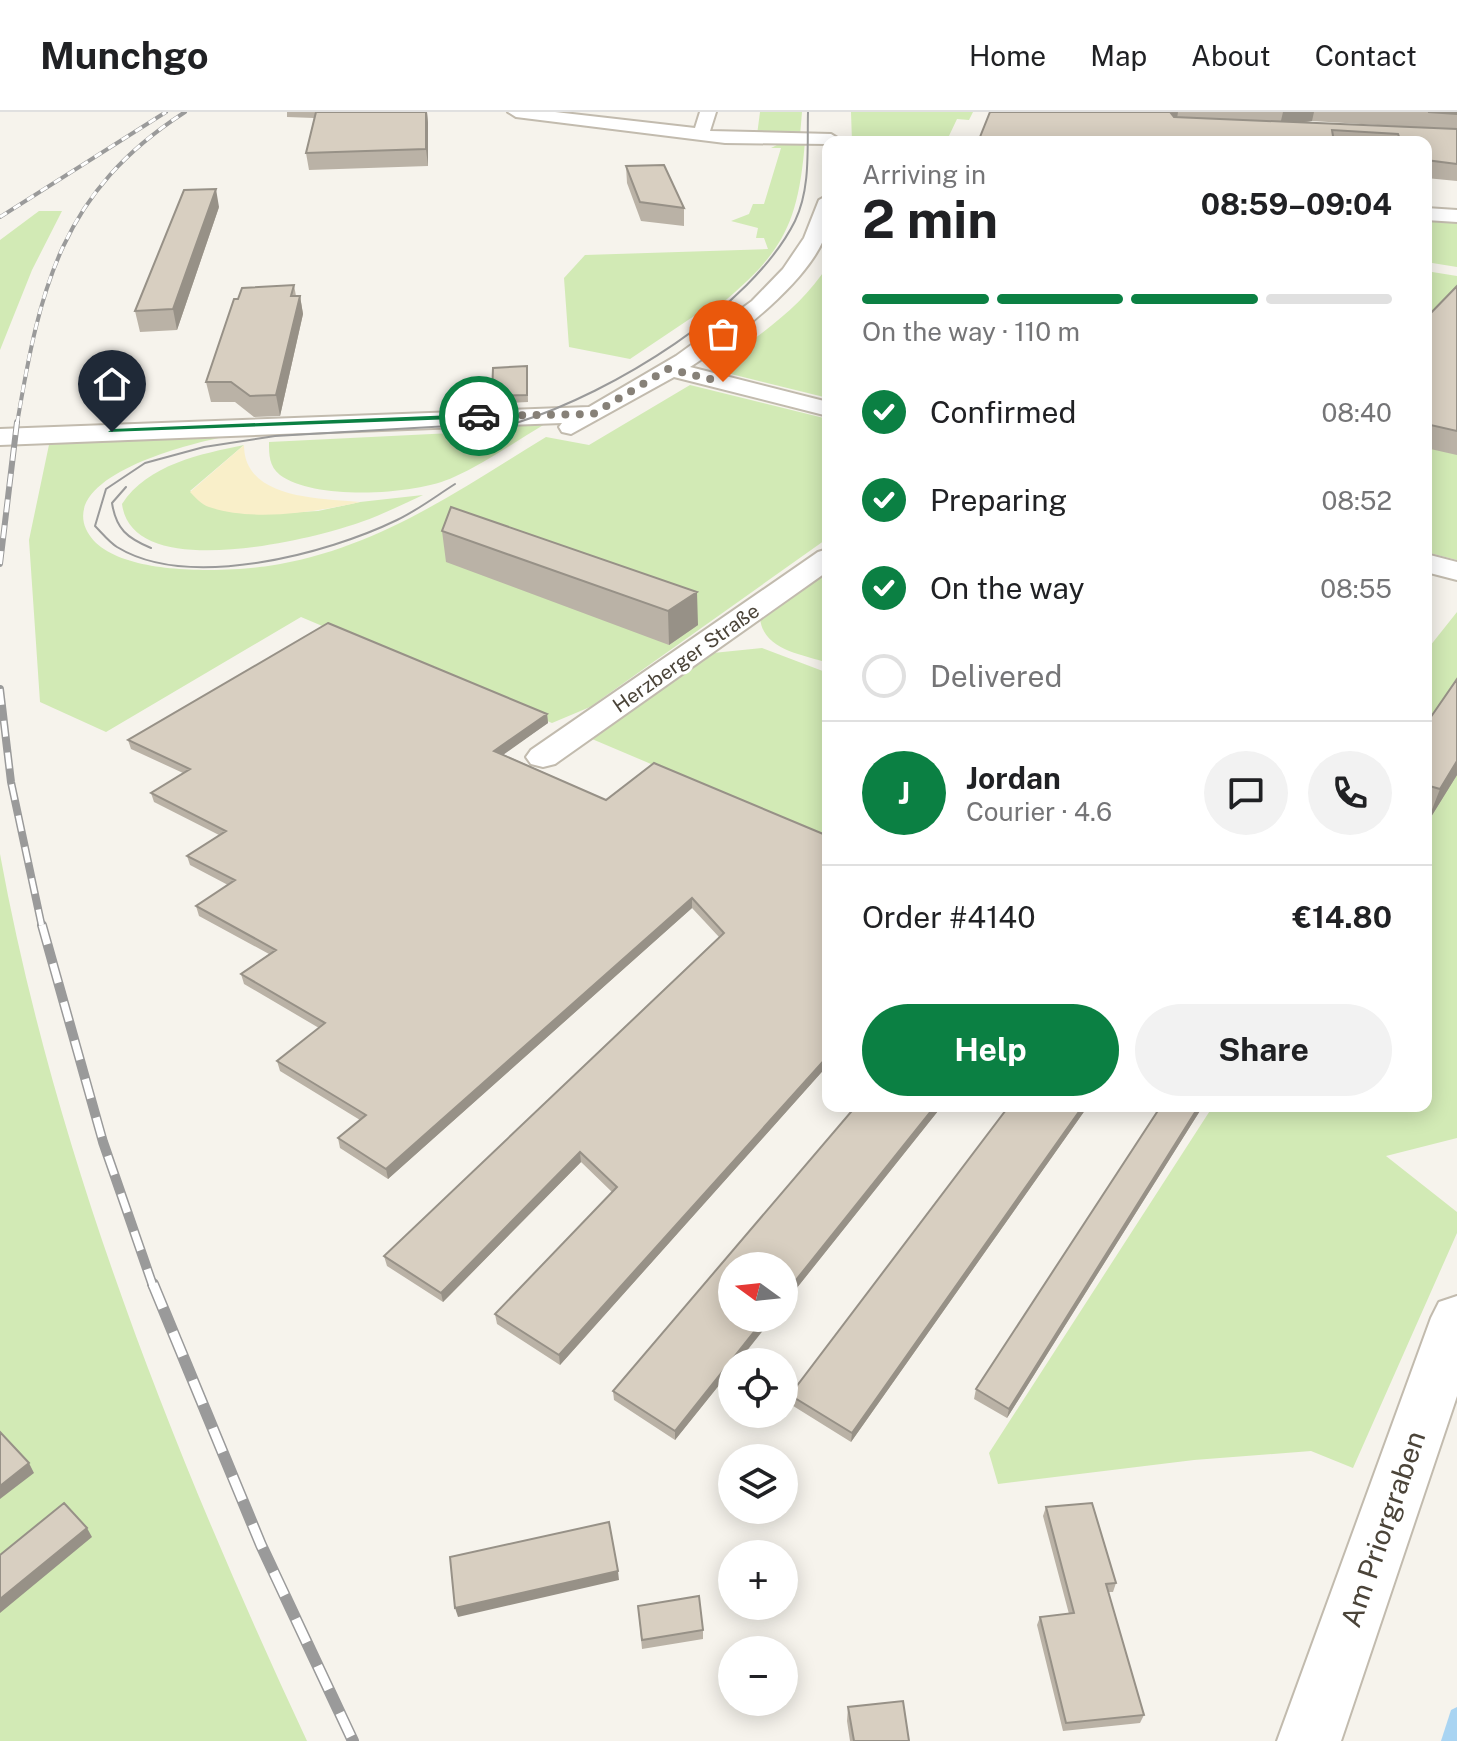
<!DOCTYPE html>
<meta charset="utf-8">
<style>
:root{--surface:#fff;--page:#f2f2f2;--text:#202124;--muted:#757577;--line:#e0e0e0;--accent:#0b8043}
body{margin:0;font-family:"Public Sans",sans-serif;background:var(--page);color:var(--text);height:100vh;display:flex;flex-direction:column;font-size:30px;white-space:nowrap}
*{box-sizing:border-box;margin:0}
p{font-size:26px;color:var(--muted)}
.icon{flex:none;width:44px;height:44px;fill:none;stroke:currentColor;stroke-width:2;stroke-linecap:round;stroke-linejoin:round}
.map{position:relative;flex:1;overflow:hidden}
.details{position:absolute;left:822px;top:24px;width:610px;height:976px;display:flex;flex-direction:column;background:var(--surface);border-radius:16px;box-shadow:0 4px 20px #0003}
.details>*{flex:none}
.needle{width:52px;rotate:285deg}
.controls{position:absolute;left:718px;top:1140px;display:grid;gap:16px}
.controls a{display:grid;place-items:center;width:80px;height:80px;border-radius:50%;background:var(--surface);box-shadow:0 4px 20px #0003;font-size:40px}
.pin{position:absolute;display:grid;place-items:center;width:68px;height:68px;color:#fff;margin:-82px -34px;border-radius:50% 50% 50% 0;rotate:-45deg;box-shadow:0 0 8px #0007}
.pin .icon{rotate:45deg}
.courier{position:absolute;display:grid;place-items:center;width:80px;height:80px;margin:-40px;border:6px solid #0b8043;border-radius:50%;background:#fff;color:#222;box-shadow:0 2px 10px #0007}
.headline em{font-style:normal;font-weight:700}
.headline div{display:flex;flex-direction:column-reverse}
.headline{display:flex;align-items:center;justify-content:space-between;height:136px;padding:0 40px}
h1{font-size:52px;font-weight:700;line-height:60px}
.bar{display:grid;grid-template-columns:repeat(4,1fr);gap:12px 8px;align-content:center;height:96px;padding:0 40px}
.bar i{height:10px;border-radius:6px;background:var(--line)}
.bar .current{background:var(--accent)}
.bar p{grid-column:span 4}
.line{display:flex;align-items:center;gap:20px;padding:0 40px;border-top:2px solid var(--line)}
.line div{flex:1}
.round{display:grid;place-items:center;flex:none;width:84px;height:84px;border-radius:42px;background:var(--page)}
ol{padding:0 40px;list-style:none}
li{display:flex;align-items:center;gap:24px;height:88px}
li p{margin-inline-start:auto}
li .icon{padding:8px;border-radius:50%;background:var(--accent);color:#fff;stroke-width:4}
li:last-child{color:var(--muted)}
li i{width:44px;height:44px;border:4px solid var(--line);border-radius:50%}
.button{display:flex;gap:16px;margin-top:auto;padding:16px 40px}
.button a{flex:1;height:92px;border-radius:48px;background:var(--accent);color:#fff;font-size:32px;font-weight:700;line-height:92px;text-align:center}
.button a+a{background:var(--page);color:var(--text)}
header{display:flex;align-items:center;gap:48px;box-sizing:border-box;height:112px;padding:0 40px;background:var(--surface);border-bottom:2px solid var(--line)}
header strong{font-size:38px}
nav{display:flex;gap:44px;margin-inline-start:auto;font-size:28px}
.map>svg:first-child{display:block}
.green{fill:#d2eab5}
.sand{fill:#f9efc9}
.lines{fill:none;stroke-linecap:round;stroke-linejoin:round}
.stream{fill:#a9d4f2;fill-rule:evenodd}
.minor-casing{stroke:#c2bbae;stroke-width:4}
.minor{fill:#fff;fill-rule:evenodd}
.tram{stroke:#9a9a9a;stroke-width:2}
.rail-far4-casing{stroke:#9a9a9a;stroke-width:4}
.rail-far3-casing{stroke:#9a9a9a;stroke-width:6}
.rail-far2-casing{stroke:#9a9a9a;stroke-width:8}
.rail-far1-casing{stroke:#9a9a9a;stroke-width:10}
.rail-casing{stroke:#9a9a9a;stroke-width:12}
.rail-far4{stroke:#fff;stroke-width:3;stroke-dasharray:8;stroke-linecap:butt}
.rail-far3{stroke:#fff;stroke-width:4;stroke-dasharray:13;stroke-linecap:butt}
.rail-far2{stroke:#fff;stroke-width:5;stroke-dasharray:16;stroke-linecap:butt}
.rail-far1{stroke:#fff;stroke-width:7;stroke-dasharray:20;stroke-linecap:butt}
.rail{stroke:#fff;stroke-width:9;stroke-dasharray:26;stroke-linecap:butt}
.wall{fill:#bab2a6;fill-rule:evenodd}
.shaded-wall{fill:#979187}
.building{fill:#d8cfc1;stroke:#979187;stroke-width:2}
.route{fill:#0b8043}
.done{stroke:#878178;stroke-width:8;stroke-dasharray:0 14.4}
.labels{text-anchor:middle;stroke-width:6;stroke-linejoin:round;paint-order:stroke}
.far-street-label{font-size:20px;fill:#4b4439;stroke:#fff}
.near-street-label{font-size:28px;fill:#4b4439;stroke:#fff}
</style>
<header>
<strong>Munchgo</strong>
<nav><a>Home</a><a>Map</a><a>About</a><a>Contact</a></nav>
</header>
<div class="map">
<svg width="1457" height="1629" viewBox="0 0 1457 1629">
<rect width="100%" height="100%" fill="#f6f3ec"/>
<path class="green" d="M760,0H802L800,24L757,23Z
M851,0H973L969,8L957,7L948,26L958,30H852Z
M785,29H805C798,115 782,142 715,197L706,196L630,247L569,235L564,166L585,143L768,137L764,126H756L758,116L731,109L749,102L753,92H764L781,36H771Z
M39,99H62L32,158L0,238V128Z
M1426,105L1457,108V155L1426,150Z
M828,153V286L711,257C753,228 801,197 828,153Z
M1426,159L1457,164V448L1426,440Z
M690,273L828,307V426L590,595L552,611L301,505L106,620L40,590L29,428L50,328L229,324C195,330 62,362 86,417C108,466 226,460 268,454C375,438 456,380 546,325L589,333Z
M537,309L545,312C515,330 485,351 454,365C417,383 315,389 280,363C269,354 269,343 269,330L493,319Z
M244,333L190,379L262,402L318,399L360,390L423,383C403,392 382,403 361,410C311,428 132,472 122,392C148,352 201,342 244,333Z
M828,456V551C801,542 763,538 760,506Z
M1457,500V1026L1386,1044L1457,1100V1121L1353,1356L1311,1339L1194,1348L998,1372L989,1341L1213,994H1426V539Z
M762,536L828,561V727L592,627L713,541Z
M0,742C56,1048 176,1348 307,1629H0Z"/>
<path class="sand" d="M244,333C244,388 321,386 360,390C316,400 253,410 209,395C202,393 195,385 190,380Z"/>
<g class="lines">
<path class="stream" d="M1457,1595V1629H1441L1451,1598Z"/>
<defs>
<path id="minor" d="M508,0H555L695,16L700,0H716L710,19L831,22L839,27L828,32L725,31L516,5Z
M828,83C828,93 830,104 828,114C817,165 732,228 690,255L828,290V304L674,265L571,322L562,320L559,315L562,311L0,333V317L589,295L676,244L752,189L783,157L804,126L819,88Z
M1426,96L1457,98V110L1426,108Z
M828,437V459L555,652L543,655L531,652L526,645L531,638L818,440Z
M1426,442L1457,450V468L1426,460Z
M1457,1184V1284L1341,1629H1277L1431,1206L1439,1190Z"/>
</defs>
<use href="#minor" class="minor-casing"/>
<use href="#minor" class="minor"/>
<path class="tram" d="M455,372C436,384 418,398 397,408C327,442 189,479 117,435C109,430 102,421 95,414L106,377L145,351L204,335L275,324L519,310C611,281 751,197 795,109C811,76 807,35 808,0
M126,375L112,391C116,417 127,426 151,436"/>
<defs>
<path id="rail-far4" d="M0,105L166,0
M17,312C40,175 61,80 185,0"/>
<path id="rail-far3" d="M0,452L17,310"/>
<path id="rail-far2" d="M0,577L11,670L42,815"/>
<path id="rail-far1" d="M42,813L103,1030L153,1174"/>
<path id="rail" d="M153,1172L261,1433L353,1629"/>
</defs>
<use href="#rail-far4" class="rail-far4-casing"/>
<use href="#rail-far3" class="rail-far3-casing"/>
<use href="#rail-far2" class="rail-far2-casing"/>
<use href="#rail-far1" class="rail-far1-casing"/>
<use href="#rail" class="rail-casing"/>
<use href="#rail-far4" class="rail-far4"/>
<use href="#rail-far3" class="rail-far3"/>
<use href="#rail-far2" class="rail-far2"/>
<use href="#rail-far1" class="rail-far1"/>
<use href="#rail" class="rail"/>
</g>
<path class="wall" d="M287,0H427L428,11V54L309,58L306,41L314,6L287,5Z
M990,0H1457V69L1426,66V30H978ZM1312,9L1427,16L1300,11Z
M626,54L684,96V114L641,109L627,71Z
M219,95L177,218L140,220L135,199Z
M294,173L296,184H300L303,202L280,304L254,305L235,290H211L206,270L238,187Z
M1457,174V343L1426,336V206Z
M527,254L528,290L492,292V284Z
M451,395L698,513L669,533L446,450L442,419Z
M1457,567V663L1426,713V612Z
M547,602L548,611L503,642L606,688L828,724V953L560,1253L497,1212L495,1202L612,1080L581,1050L443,1190L387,1154L384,1144L719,825L692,796L388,1067L340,1036L338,1026L360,1008L280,959L277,949L319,916L244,872L241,862L269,842L199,804L196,794L228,773L190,753L187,744L219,723L154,690L151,681L183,661L131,637L128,628Z
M856,994H942L784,1192L732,1250V1257L675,1328L614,1288L613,1279Z
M1009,994H1088L851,1330L790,1292V1283Z
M1161,994H1203L1007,1306L974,1287L976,1277Z
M1046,1395L1116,1471L1113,1480H1108L1144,1603L1140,1611L1063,1619L1037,1513L1040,1505L1069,1502L1043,1404Z
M638,1494L703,1518V1527L642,1537Z
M848,1595L909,1629H850L847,1609Z"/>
<path class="shaded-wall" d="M427,0L428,11V54L426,37Z
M1169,0H1178L1177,7Z
M1283,0H1314L1312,9L1280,13Z
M216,77L219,95L177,218L173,197Z
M300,184L303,202L280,304L276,283Z
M697,480L698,513L669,533L668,499Z
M547,602L548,611L496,648L494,639Z
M1457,649V663L1426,713L1440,677Z
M692,786V796L388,1067L386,1057Z
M828,944V953L560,1253L559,1243Z
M935,994H942L784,1192V1183Z
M1083,994H1088L851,1330L852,1321Z
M1199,994H1203L1007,1306L1009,1297Z
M580,1040L581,1050L443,1190L441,1181Z
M765,1206H773L738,1250H732V1257L675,1328V1319Z
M29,1351L34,1361L0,1387V1374Z
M87,1416L92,1425L0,1501V1487Z
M618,1459L619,1468L458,1505L455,1496Z"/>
<path class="building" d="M316,0H426V37L306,41Z
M990,0H1170L1174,5L1457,17V52L1426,48V30H1401L1398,22L1332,18L1334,30H978Z
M1428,0H1457V2Z
M664,53L684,96L640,90L626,54Z
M216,77L173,197L135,199L184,78Z
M294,173L291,184H300L276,283L250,284L231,270H206L234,187H238L242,176Z
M1457,174V319L1426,312V206Z
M527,254V283L492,284L493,256Z
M451,395L697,480L668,499L442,419Z
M328,511L547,602L494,639L606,688L654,651L828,724V944L559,1243L495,1202L617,1075L580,1040L441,1181L384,1144L724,821L692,786L386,1057L338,1026L366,1003L277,949L325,911L241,862L276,838L196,794L235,768L187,744L226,719L151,681L190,657L128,628Z
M1457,567V649L1440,677L1426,673V612Z
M856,994H935L784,1183V1154H732V1206H765L675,1319L613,1279Z
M1009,994H1083L852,1321L790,1283Z
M1161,994H1199L1009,1297L976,1277Z
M0,1320L29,1351L0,1374Z
M64,1391L87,1416L0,1487V1443Z
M1092,1391L1116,1471L1106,1472L1144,1603L1066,1611L1040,1505L1074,1501L1046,1395Z
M609,1410L618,1459L455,1496L450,1445Z
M699,1484L703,1518L642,1528L638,1494Z
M903,1589L909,1629H854L848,1595Z"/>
<path class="route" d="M479,302L481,306L108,320L112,317Z"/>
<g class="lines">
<path class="done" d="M479,304L593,302L668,257L723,270"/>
</g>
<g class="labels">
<g class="far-street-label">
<text transform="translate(686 546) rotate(-35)" y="7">Herzberger Straße</text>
</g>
<g class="near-street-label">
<text transform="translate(1383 1417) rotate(-71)" y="10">Am Priorgraben</text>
</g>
</g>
</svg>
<div class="controls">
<a><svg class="needle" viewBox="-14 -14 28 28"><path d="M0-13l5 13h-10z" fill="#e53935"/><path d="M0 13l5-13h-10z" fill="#757577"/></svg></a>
<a><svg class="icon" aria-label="locate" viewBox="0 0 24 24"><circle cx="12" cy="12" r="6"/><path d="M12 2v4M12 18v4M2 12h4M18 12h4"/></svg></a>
<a><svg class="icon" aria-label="layers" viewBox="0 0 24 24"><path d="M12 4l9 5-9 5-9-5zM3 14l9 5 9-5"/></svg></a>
<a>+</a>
<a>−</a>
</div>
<div class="pin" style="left:723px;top:270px;background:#ea580c"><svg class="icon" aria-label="bag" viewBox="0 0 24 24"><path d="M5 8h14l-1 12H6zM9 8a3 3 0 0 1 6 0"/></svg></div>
<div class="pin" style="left:112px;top:320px;background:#1f2937"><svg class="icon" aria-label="home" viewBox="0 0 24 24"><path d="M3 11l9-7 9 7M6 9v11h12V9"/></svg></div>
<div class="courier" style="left:479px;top:304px"><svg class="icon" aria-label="car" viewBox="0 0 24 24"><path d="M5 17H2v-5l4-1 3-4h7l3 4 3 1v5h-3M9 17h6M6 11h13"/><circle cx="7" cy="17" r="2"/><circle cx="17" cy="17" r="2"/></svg></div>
<section class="details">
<div class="headline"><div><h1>2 min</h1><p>Arriving in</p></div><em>08:59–09:04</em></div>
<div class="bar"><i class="current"></i><i class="current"></i><i class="current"></i><i></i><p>On the way · 110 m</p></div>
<ol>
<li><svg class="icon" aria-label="check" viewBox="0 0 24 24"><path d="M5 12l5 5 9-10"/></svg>Confirmed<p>08:40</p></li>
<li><svg class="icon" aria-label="check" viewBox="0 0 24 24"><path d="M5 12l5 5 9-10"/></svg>Preparing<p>08:52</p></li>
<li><svg class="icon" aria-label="check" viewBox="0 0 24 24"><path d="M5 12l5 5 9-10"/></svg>On the way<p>08:55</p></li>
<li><i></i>Delivered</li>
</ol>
<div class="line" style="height:144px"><b class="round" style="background:var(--accent);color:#fff">J</b><div><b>Jordan</b><p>Courier · 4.6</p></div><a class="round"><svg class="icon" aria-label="chat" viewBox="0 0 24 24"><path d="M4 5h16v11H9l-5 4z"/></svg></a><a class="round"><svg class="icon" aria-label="phone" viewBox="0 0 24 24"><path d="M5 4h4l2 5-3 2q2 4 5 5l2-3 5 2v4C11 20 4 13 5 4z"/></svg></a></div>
<div class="line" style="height:104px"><div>Order #4140</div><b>€14.80</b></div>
<div class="button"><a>Help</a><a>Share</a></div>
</section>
</div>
